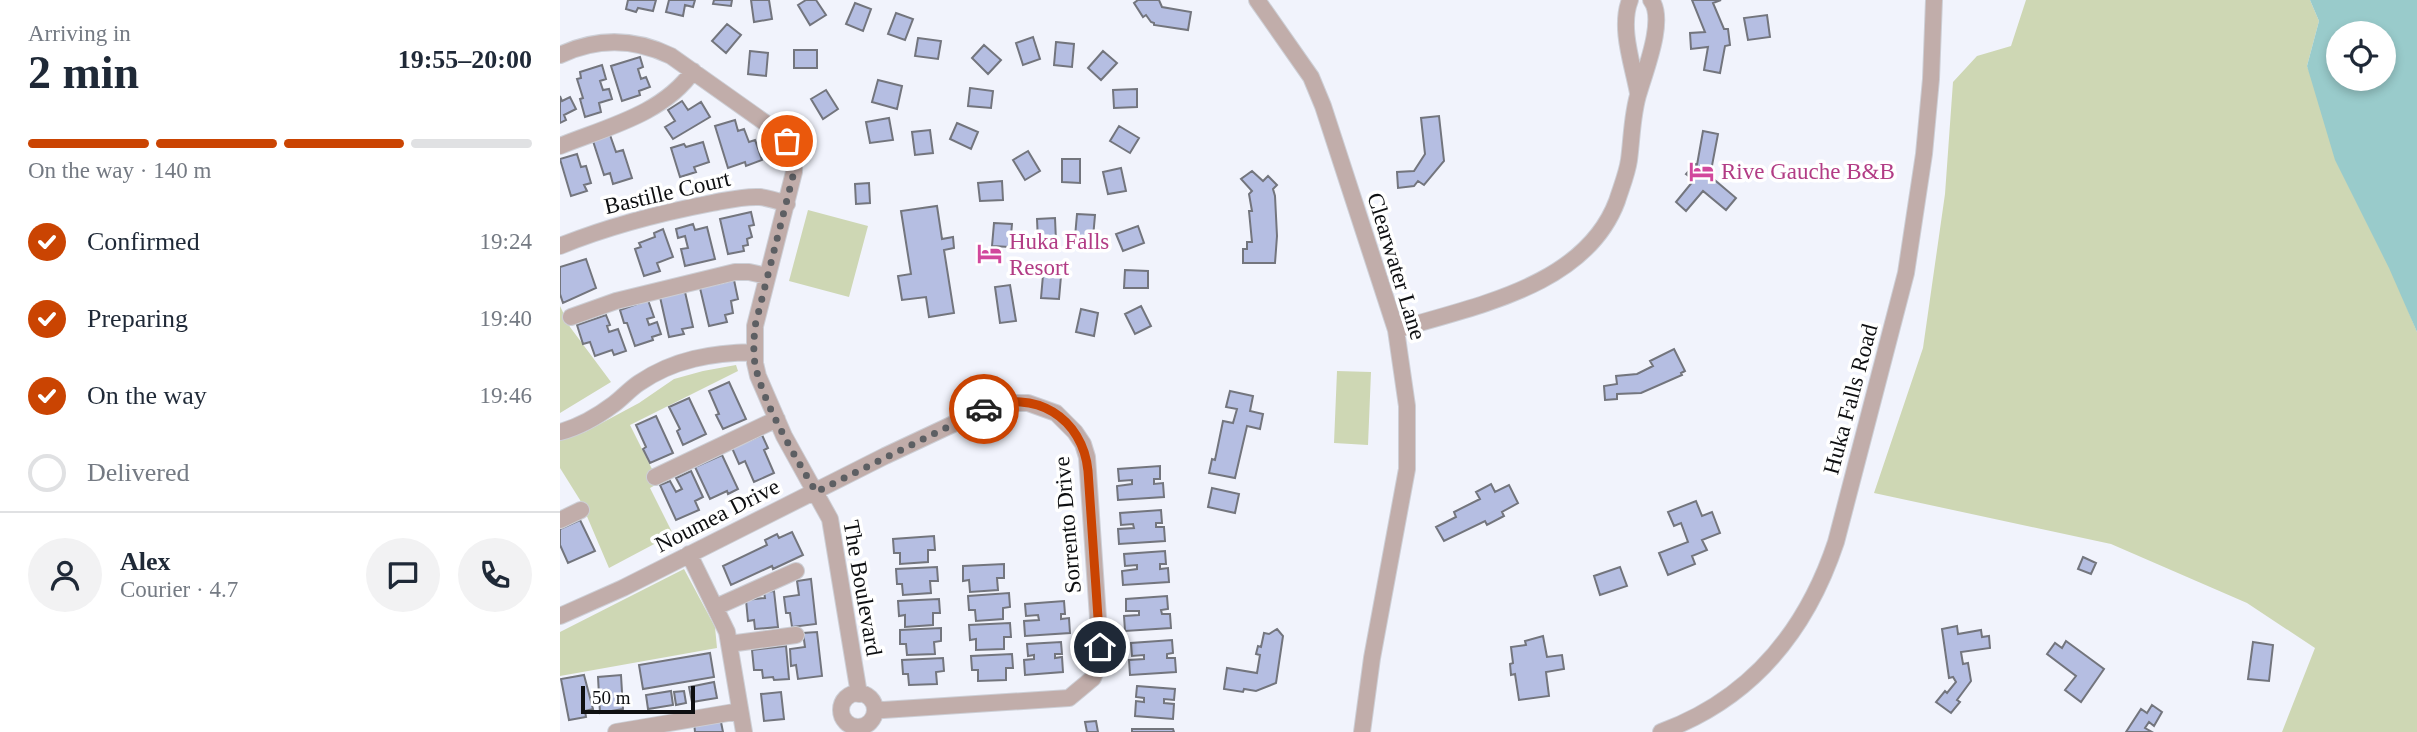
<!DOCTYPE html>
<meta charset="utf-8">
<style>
:root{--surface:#fff;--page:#f2f2f3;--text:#1f2937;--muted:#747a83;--line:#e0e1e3;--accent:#ca4402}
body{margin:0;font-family:Georgia,serif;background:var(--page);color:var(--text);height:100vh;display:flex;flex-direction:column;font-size:26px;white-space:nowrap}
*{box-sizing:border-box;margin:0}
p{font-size:23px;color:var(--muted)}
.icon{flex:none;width:38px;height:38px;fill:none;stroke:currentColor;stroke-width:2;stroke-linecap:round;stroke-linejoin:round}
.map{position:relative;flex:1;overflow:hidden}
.drawer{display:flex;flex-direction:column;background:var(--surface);width:560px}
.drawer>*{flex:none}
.fabs{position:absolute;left:1766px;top:21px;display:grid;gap:14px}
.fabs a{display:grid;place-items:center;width:70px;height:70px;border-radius:50%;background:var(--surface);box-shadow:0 4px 10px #0003;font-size:35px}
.scale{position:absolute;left:21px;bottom:18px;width:114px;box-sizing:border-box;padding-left:7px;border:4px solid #0e0f11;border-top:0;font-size:19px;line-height:24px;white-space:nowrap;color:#0e0f11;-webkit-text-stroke:5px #fff;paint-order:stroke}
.pin{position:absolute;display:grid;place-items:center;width:60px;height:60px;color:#fff;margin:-30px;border:4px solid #fff;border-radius:50%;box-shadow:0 2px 7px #0007}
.courier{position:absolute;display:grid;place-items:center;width:70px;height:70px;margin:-35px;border:5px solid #ca4402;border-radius:50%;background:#fff;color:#222;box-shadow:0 2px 9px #0007}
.overview em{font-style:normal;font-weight:800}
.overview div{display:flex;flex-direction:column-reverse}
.overview{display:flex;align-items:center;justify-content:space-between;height:119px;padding:0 28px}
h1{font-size:46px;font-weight:800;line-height:52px}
.bar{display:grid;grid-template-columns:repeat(4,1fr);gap:10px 7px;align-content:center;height:84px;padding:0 28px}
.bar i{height:9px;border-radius:5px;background:var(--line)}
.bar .selected{background:var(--accent)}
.bar p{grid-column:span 4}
.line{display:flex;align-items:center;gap:18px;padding:0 28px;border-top:2px solid var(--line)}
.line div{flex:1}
.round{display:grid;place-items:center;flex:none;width:74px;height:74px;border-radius:37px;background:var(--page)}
ol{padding:0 28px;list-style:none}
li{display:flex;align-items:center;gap:21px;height:77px}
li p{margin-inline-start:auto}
li .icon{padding:7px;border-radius:50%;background:var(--accent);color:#fff;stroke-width:4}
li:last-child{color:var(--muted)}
li i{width:38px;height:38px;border:4px solid var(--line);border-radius:50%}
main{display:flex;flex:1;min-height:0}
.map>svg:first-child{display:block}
.green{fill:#ced7b4}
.water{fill:#99cbcb;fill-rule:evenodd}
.building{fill:#b5bee2;stroke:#73757d;stroke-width:2}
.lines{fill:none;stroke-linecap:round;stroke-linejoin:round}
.minor-casing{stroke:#cdcfd6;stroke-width:18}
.minor{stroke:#c1adaa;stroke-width:16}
.done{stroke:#5d5f63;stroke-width:7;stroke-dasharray:0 12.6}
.route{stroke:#ca4402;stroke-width:9}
.labels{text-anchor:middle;stroke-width:7;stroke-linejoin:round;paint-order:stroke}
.hotel-label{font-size:23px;fill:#b23c85;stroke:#fff;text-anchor:start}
.street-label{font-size:23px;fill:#0e0f11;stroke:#fff}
</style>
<main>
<section class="drawer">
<div class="overview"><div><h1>2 min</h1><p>Arriving in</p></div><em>19:55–20:00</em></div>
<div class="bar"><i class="selected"></i><i class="selected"></i><i class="selected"></i><i></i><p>On the way · 140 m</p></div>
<ol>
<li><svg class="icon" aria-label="check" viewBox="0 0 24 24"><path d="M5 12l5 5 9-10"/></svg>Confirmed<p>19:24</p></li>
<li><svg class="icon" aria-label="check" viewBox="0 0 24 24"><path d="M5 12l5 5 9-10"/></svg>Preparing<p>19:40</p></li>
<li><svg class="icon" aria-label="check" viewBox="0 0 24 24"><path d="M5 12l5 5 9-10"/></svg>On the way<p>19:46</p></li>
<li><i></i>Delivered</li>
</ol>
<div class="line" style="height:126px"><a class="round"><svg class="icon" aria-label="person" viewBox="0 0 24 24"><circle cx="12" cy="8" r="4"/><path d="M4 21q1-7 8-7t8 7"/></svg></a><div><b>Alex</b><p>Courier · 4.7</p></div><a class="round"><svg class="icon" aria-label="chat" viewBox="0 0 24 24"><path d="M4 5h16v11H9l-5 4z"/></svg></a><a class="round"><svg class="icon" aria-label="phone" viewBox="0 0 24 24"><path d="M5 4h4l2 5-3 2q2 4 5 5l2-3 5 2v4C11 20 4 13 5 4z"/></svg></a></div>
</section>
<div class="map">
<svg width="1857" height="732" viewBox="0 0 1857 732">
<rect width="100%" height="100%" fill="#f1f3fc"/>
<path class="green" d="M1466,0H1750L1759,21L1747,66L1857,332V732H1722L1755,648L1687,603L1551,544L1314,493L1363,348L1385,194L1393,82L1417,56L1451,46Z
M248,210L308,226L289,297L229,281Z
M0,306L10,327L51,382L0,413Z
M176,365L178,371L70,425L99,483L90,488L113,534L49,568L20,500L0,468V439L25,432L79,403L114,379L143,371Z
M777,371L811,372L808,445L774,443Z
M124,569L155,627L157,648L0,676V632Z"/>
<path class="water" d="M1750,0H1857V332L1829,268L1775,160L1747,66L1759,21ZM1778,33H1824V79H1778Z"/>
<path class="building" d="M68,0H96L93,11L78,8L76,12L66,9Z
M109,0H135L133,7L125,5L123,16L106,12Z
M154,0H172L171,6L153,4Z
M191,0H209L212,19L194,22Z
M246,0H256L266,15L250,25L238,5Z
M578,0H599L602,7L631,12L628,30L594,25V23L591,22L586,15L583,17L574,3Z
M1132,0H1161L1153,3L1164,29H1168L1170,45L1165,46L1160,73L1144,70L1148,47L1131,49L1130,33L1145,32Z
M295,3L311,9L303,31L286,24Z
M336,13L353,19L345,40L328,34Z
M1207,15L1210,37L1188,40L1184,18Z
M167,24L181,35L166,53L152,41Z
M473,37L480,59L463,65L456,43Z
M358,38L381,41L378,59L355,56Z
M496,42L514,44L512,67L494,65Z
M424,45L441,60L428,74L412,58Z
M234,50H257V68H234Z
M190,51L208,53L206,76L188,74Z
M543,51L557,63L541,80L528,68Z
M80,57L83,67L78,69L81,79L86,77L90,87L79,91L80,95L62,101L51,66Z
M42,65L46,79L40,81L43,90L49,89L52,99L39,103L41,112L25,117L20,99L23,98L17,79L21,78L20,72Z
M318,80L342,86L337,109L312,102Z
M410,88L433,91L431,108L408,106Z
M577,89V107L554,108L553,90Z
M266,90L278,109L263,119L251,99Z
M0,96L2,101L10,97L16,109L4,115L6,120L0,123Z
M122,101L128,110L141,102L150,117L113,139L105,127L115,121L108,110Z
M879,116L884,161L864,185L858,181L854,186L838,188L837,172L854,171L865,154L861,118Z
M329,118L333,140L310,143L306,122Z
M175,120L178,131L184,129L189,142L195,140L202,160L186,166L185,162L168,168L155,126Z
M397,123L418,132L411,149L390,139Z
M559,126L579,138L570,153L550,141Z
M370,130L373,153L355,155L352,132Z
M1143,131L1158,134L1150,176L1176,198L1166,210L1143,191L1126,211L1116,202L1134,180L1126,174L1135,164L1137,165Z
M50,135L56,152L63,150L72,178L53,184L50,173L44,175L33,141Z
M143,142L149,162L134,167L136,172L120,177L111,148L124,144L126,147Z
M468,151L480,171L465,180L453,160Z
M17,154L21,167L26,166L31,183L24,185L27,191L11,196L0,159Z
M502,159H520V183L502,182Z
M561,168L566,191L548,194L543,172Z
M692,171L703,181L708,176L717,185L713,189L715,196L717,236L715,263H683V249H687V242H692L689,211H692L689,194L692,191L681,179Z
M442,181L443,200L420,201L418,183Z
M309,183L310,203L296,204L295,184Z
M377,206L382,239L393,237L394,248L384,250L394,313L369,317L366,297L342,300L338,276L351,274L341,211Z
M191,212L194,225L189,226L192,237L187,239L188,245L183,246L184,251L168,254L160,219Z
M517,214L535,215L533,238L515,237Z
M495,218L496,241L478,242L477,219Z
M434,223L452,224L450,247L432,246Z
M133,224L135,230L147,227L155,259L125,266L121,249L128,248L125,236L118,238L116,229Z
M578,226L584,243L563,251L556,234Z
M103,229L113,257L97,263L100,271L84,276L75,249L81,247L79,243L95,237L94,233Z
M26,259L36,288L3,303L0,294V267Z
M565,270L588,271V288H564Z
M483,275L501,276L499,299L481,298Z
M174,280L178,299L171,301L173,313L165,315L167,322L149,326L140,288Z
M450,285L456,321L440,323L435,287Z
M125,292L133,327L122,329L124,334L109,337L100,297Z
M88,300L94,317L87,319L89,325L97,322L101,334L92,337L93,340L75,346L67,323H64L60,310Z
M581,306L591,326L575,334L565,314Z
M521,309L538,313L534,336L516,332Z
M46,315L50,325L47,326L49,332L58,329L66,351L54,355L52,350L35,356L30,342L23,344L17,325Z
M1114,349L1125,371L1121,373L1122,375L1081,393L1057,394V399L1045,400L1044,386L1057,384L1056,376L1077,374L1093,366L1090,361Z
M169,382L186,419L163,429L156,415L159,414L149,391Z
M670,391L693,396L690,411L703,414L700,429L687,426L675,478L649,473L652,459L655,460L663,421L673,423L677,409L666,407Z
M129,398L146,434L123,445L117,431L120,429L109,407Z
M96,416L113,453L90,463L83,449L86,447L76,425Z
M202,435L208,448L204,450L214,473L194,482L185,461L179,464L172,448Z
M162,455L178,489L168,494L167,491L150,499L135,467Z
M600,466V479H594V484L603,483L604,497L558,500L557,486L572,484V480L559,481L558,469Z
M131,471L143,497L135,501L139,510L116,520L100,485L110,481L116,492L122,489L116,478Z
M931,484L935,492L949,485L958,503L942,512L944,516L927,525L925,521L884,541L876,527L896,517L894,512L920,499L916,492Z
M652,488L679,494L675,513L648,507Z
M1136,501L1142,516L1152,512L1160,533L1142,540L1147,550L1132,556L1135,564L1108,575L1099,553L1128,542L1121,523L1114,526L1108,512Z
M601,510L602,523H596V527H604L605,541L559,544L558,529L574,528L573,524L561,525L560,513Z
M20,520L35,551L8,563L0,545V529Z
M232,532L243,555L213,569L212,566L171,585L163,566L207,545L205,540L217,534L219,538Z
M374,536L375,550H368V562L340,564V553H334L333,539Z
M605,551L606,564H600V569L608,568L609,582L563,585L562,571L577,569V565L565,566L564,554Z
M1523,557L1536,563L1531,574L1518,569Z
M444,564V578H437L438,590L410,592L409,580L403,581V566Z
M377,567L378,581H370L371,593L343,595L342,584H337L336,569Z
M1060,567L1067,586L1040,595L1034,576Z
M251,579L256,624L232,627L230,613H226L224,597L239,595L237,581Z
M214,591L218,627L195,629L194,620L188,621L186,600L205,598L204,592Z
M449,593L450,607L443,608V619L416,621L415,610H409L408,596Z
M607,596L608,609L601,610L602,614H610L611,628L565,631L564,616L579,615V611H566V599Z
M379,599L380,613H373V625L345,627V615L339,616L338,601Z
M504,601L505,614H501V619L509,618L510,633L465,636L464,621L479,620L478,615L466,616L465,604Z
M450,623L451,637H444V649L416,650V639L410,640L409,625Z
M1397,626L1398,634L1421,630L1422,637L1429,636L1430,648L1401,652L1403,664L1408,663L1411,681L1397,700L1400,702L1391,713L1376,702L1385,691L1387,693L1396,682L1393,677L1389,678L1382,629Z
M381,628V641L374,642L375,654L347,655L346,644H340V630Z
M717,629L723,636L716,683L696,691L684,689L683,692L664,689L667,668L697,673L700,655L696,654L698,646L701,647L704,633L709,634Z
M257,632L262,676L238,679L236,665L231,666L230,649L245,647L243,633Z
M983,636L987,657L1002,655L1004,669L986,672L989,696L959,700L955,674L951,675L950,664L953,663L951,647L966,645L965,641Z
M612,640L613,653L607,654V658H615L616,672L570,675L569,660L584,659V655L572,656L571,643Z
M1506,641L1544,669L1521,702L1505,690L1516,676L1487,654L1495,643L1502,648Z
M501,642L502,654H495V658L502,657L503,672L465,675L464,660L474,659V655L468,656L467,644Z
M1693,642L1713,645L1709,681L1688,679Z
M226,646L229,679L214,680L213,677L203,678L202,670H194L192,650Z
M150,653L154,677L83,689L79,665Z
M452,654L453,668H446V680L418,681V670H412L411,656Z
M383,658L384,671L376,672L377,684L349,685L348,674H343L342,660Z
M24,675L33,709L25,711L26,717L9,720L1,679Z
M61,675L63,709L40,713L38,677Z
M154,682L157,698L132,702L129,687Z
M577,686L615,689L614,700L604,699V703L614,704L613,719L575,716L576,701L584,702V698L576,697Z
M111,691L113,705L88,709L86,695Z
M124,691L126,703L116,705L114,692Z
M221,692L224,719L204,721L201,694Z
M1592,705L1602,712L1594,726L1589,722L1585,728L1592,732H1566L1581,709L1587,713Z
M160,717L163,732H135L134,722Z
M536,721L538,732H527L525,722Z
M572,729H613L614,732H572Z"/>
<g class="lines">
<defs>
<path id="minor" d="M697,0L751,77L763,106L836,330L847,406V469L812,658L802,732
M1070,0C1059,28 1073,65 1078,93
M0,55C38,37 74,38 111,56L214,129C228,142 235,152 234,172L195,326V363L198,376L224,436L270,519L299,694
M0,146C47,127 103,114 133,71
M0,246C49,226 100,213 152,203C168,200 184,196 200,197C209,198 218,201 227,204
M11,317L56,301L175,272H189L207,276
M836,330C913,306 1025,287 1057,201C1061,188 1067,174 1069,160C1072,138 1072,113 1079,92C1085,71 1106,19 1091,0
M0,432C19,427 38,416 54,404C62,398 70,389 79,383C114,359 152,353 194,352
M95,477L217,419
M0,520L21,510
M129,554L167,632L184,732
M156,607L236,571
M0,616L63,588L325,456L438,403H468L496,413L515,432L523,444L527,457L540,647L539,662L533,678L509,698L323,710L315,708
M169,644L236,635
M281 710a17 17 0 1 1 34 0a17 17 0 1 1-34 0Z
M56,732L180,711
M1101,732C1191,699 1246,632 1276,542L1346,273L1364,154L1371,79L1374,0"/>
</defs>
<use href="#minor" class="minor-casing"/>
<use href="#minor" class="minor"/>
</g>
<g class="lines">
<path class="done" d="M227,141L233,152L234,172L195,326C194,339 193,352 195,364C203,404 235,456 256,492L424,409"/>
<path class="route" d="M424,409C474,387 523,418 528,471L540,647"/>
</g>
<defs>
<symbol id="hotel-bare" viewBox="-9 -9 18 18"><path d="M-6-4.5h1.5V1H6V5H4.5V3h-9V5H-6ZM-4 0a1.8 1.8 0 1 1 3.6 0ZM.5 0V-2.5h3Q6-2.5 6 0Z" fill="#d1479c" stroke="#fff" stroke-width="2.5" paint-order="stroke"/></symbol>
</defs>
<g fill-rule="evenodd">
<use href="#hotel-bare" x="1124" y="154" width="35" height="35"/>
<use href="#hotel-bare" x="412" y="236" width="35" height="35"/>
</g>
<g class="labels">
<g class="hotel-label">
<text x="1161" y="179">Rive Gauche B&amp;B</text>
<text x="449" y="249">Huka Falls<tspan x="449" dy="26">Resort</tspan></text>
</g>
<g class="street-label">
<text transform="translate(107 192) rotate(-13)" y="8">Bastille Court</text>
<text transform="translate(837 266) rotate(73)" y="8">Clearwater Lane</text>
<text transform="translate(1290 399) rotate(-75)" y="8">Huka Falls Road</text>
<text transform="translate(157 515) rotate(-27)" y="8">Noumea Drive</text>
<text transform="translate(507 525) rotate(-95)" y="8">Sorrento Drive</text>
<text transform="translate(303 588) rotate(80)" y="8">The Boulevard</text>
</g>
</g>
</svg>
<div class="fabs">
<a><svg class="icon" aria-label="locate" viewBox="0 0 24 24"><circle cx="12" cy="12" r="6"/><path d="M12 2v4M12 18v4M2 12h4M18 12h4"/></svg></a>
</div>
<div class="scale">50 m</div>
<div class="pin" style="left:227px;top:141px;background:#ea580c"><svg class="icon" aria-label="bag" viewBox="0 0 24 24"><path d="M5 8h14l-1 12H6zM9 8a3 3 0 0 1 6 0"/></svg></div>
<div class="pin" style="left:540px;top:647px;background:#1f2937"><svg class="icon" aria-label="home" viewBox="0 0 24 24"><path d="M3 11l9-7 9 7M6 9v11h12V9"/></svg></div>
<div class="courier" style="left:424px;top:409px"><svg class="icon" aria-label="car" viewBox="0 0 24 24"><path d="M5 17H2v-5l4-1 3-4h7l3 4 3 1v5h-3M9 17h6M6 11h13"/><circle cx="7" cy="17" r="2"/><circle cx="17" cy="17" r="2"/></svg></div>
</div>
</main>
